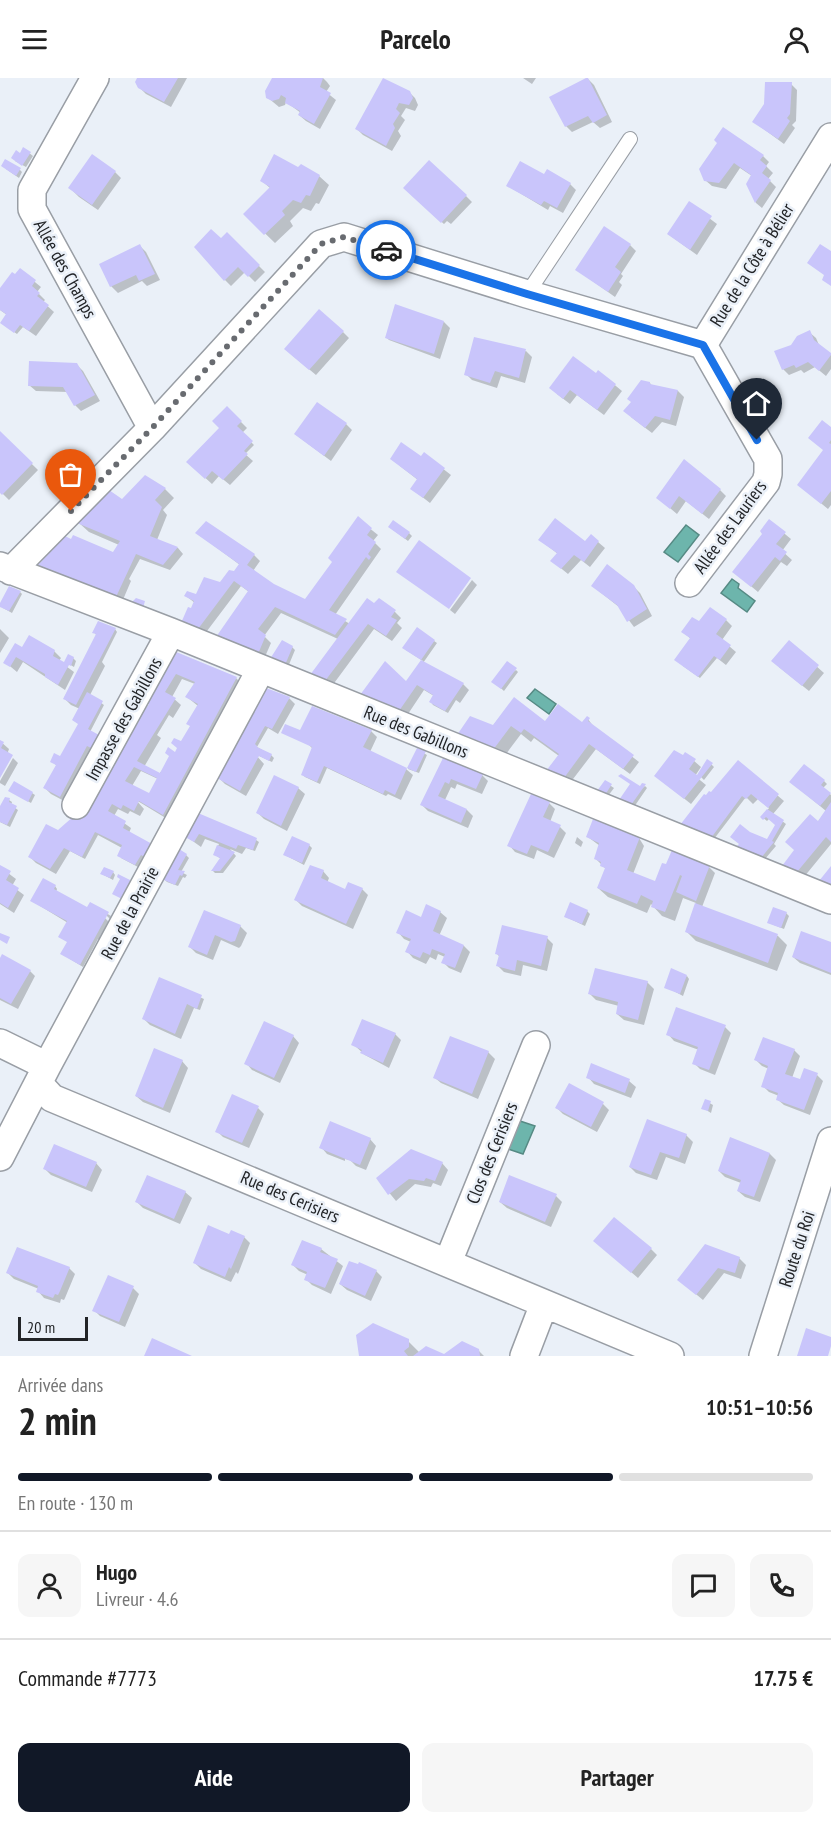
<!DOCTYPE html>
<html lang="fr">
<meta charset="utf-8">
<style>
:root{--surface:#fff;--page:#f6f6f6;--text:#222;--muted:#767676;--line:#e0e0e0;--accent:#111827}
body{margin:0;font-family:"PT Sans Narrow",sans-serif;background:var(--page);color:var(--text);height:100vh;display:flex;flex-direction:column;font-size:22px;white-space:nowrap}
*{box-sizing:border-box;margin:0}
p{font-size:20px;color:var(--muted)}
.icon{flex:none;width:33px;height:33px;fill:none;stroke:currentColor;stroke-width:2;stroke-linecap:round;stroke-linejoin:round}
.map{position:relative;height:1278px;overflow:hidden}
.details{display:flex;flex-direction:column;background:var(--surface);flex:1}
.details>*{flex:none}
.scale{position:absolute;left:18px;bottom:15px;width:70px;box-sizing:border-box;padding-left:6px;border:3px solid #222427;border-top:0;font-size:16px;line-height:21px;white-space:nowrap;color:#222427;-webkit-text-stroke:4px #eaf0f8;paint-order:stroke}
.pin{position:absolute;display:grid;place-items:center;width:51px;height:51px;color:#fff;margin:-62px -26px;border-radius:50% 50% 50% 0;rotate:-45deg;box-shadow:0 0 6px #0007}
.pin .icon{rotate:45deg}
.courier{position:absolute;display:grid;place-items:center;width:60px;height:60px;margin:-30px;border:4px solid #1a73e8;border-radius:50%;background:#fff;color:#222;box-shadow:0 2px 8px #0007}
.overview em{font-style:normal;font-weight:600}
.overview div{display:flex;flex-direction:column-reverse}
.overview{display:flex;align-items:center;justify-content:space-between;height:102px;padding:0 18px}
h1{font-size:39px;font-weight:600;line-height:45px}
.bar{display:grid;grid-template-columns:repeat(4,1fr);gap:9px 6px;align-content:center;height:72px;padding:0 18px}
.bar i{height:8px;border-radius:4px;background:var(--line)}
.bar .active{background:var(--accent)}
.bar p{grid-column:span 4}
.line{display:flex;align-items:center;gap:15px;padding:0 18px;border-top:2px solid var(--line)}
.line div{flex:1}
.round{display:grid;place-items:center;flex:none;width:63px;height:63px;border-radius:12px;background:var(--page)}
.action{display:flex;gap:12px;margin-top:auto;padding:12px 18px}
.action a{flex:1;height:69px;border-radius:12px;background:var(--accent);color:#fff;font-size:24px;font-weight:600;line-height:69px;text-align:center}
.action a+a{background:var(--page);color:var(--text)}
header{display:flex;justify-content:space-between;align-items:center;height:78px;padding:0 18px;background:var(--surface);font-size:27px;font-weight:600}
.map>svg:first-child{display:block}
.water{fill:#6db5ac;stroke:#568a84;stroke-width:1.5}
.shadow{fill:#0003;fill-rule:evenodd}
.building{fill:#c9c5fb;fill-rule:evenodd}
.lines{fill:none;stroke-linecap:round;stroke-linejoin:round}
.service-casing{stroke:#999ea5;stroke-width:16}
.minor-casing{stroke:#999ea5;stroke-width:30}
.service{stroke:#fff;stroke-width:14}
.minor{stroke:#fff;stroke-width:27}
.done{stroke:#686b70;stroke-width:6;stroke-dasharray:0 10.8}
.route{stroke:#1a73e8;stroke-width:8}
.labels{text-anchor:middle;stroke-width:5;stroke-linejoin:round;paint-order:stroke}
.street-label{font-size:18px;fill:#222427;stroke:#eaf0f8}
</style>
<header><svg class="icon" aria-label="menu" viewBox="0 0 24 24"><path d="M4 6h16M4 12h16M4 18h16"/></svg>Parcelo<svg class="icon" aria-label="person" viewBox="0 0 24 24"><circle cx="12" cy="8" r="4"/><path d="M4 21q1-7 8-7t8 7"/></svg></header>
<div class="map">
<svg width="831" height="1278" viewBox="0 0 831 1278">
<rect width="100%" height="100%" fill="#eaf0f8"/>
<path class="water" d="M686,447L699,457L678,484L664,474Z
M732,501L739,506L738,510L755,523L747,534L721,515Z
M535,611L556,626L549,636L527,620Z
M520,1043L535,1048L523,1076L508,1071Z"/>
<path class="shadow" d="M139,0H187L171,29L146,16L139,9Z
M274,0H323L327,4L330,8L326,14L336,22L320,51L306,43L299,37L301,35L286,24L285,27L279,29L267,19Z
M523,0H536L532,6Z
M588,1L594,7L612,44L600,50L593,44L572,54L566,48Z
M791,6L797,12L796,43L792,47L795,50L784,66L754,44Z
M409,14L415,20L418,27L415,33L406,30L401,38L405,42L398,53L401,58L392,73L363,57L357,51Z
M24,71L33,78L26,89L15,83Z
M763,78L769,84L766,88L773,95L768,101L776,109L762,130L756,125L748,106L752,98L740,90L726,111L712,108L705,102L701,92Z
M6,91L20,92L22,94L19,100Z
M299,91L319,98L329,107L319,126L316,125L311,133L303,130L290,143L293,148L275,165L245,136L270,110L262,103Z
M115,94L121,100L98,132L79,119L70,110Z
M544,98L570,106L576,112L563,135L550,128L548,132L508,108Z
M466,118L472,124L451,146L447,143L444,146L427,131Z
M689,125L717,146L697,177L668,156Z
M227,156L265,194L255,204L245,194L231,208L225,202L221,163Z
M630,167L636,173L621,196L623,198L619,204L622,207L615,219L577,192Z
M140,168L146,174L160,202L147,208L142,203L118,215L111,208L101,187Z
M20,192L41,209L37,214L45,222L43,224L54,234L36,258L23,249L17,256L4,247L7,237L0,232V212Z
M444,244L450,250L440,281L389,262L386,259Z
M343,254L349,260L316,297L292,277Z
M809,254L816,260L819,267L831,277V291L826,298L815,289L804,295L801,292L789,297L783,291L792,268Z
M526,273L532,279L525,305L501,298L497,310L472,302L466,296Z
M77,287L83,293L100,323L81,333L75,327L68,314L36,313L29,307Z
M599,294L622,313L604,337L577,317L570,326L557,316Z
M650,305L652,308L678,313L684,319L676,348L662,344L652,355L631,339Z
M227,330L247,350L242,355L254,367L245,376L253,383L230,407L219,398L212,406L188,384L221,350Z
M346,346L352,352L331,383L295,356Z
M831,351V427L828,431L806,413L825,372Z
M0,355L38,392L9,422L0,413Z
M424,376L451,397L430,425L412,411L418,402L400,388L421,380Z
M145,399L165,411L174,420L163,432L167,437L157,462L178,470L183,476L170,492L140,481L129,501L131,503L122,524L46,493L40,487L114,476L119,467L89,454L79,445L123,422Z
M720,412L726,418L709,441L686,423L677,436L658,420Z
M358,441L378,457L373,463L381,471L335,537L350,546L374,527L395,534L401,540L397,545L402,550L392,563L374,551L332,608L312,597L338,561L281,535L264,558L271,565L264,581L239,571L249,514L241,508L204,557L189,551L195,525L186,518H197L221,506L235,495L240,487L197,455L254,477L260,483L253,493L273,507L306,523L334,484Z
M769,443L791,461L782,473L792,482L787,488L781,484L758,514L734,494L764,456Z
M392,451L409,455L412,458L408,463Z
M591,458L605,470L590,489L581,482L568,496L552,483L558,476L540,462L585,465Z
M472,502L477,507L455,536L450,532Z
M633,508L640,515L652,538L634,549L619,529L600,514Z
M20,514L22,516L12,535L3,530Z
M726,542L732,548L722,562L736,574L726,587L717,580L700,600L683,588L691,561L683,554L700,545Z
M0,551L9,560L0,575Z
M115,551L117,554L102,584L105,588L90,617L104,627L90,654L104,664L66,724L51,716L45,710L57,688L52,683L61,680L79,646L73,642L80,631L71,627L64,620L97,558L94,554Z
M434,563L437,565L423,585L463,606L469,612L460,625L456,622L448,635L433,627L431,624L434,618L424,612L406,639L368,623L406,605L423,583L406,572Z
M789,564L824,595L809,613L779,589Z
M292,569L295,572L288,589L274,583Z
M22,571L54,573L61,580L59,583L74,594L65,612L23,584L17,594L5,584Z
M169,573L236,600L242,606L210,666L206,664L182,709L185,712L169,742L136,722L144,731L140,738L130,733L128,736L118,731L114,738L131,750L129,755L154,786L143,780L138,789L121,780L122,770L98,757L85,781L70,773L56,796L36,785L30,779L92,725L150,627L144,621ZM182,601L195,606L187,619L198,628L191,649L176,676L159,696L144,689L161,660L157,657L169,637L173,640L181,627L172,619ZM141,693L158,701L149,717L132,708Z
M73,580L76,583L74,589L69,586Z
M516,592L518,594L504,613L496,606Z
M289,620L295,626L278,656L268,650L257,669L271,677L274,680L272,684L255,676L264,686L246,718L225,706L219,700Z
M514,621L546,645L583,646L587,640L594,649L639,684L630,696L596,671L570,705L554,699L559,678L534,660L531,664L521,656L503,680L491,675L492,649Z
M371,653L377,659L370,674L406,691L413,697L401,722L388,716L386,718L327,690L320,706L305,699L303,697L313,671L308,666L283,655Z
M0,663L9,671L0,697Z
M418,672L427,677L419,695L408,691Z
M686,676L701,689L695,698L706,707L691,726L656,698Z
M13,680L18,685L5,708L0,705V703Z
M443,682L482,697L488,703L482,716L457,706L455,711L451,709L445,722L467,732L473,738L468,750L428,733L422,727Z
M708,683L714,689L704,702L699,697Z
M738,684L784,723L773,736L786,746L774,766L776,768L765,781L740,766L750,756L768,763L777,747L769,741L767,743L762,739L769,730L758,721L753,726L746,719L714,761L705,758L712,715Z
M824,703L827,706L823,710L831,717V766L804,799L790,793L817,745L826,733L791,704Z
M605,704L614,710L608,718L601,716Z
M645,708L647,710L634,729L623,725Z
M298,710L305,716L287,753L264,741L258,735Z
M10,713L32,715L35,717L31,725Z
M9,722L12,724L11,727L18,732L10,749L0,744V732Z
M549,725L555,731L550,744L560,749L566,755L554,780L537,772L534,781L515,774L509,767Z
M198,737L256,762L259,764L255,773L246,770L242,776L230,771L236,778L223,795H215L213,793L221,781L214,776L219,766L205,761L201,769L187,759Z
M577,759L583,764L581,769L575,765Z
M588,759L639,760L644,768L633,796L656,806L663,787L709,789L715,795L702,829L778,858L787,867L777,893L696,863L686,853L696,825L683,820L675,843L662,838L651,826L647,835L608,819L598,810L606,791L595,780L600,768Z
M309,767L312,770L304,787L285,777Z
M186,777L189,780L181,794L187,797L185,800L183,799L178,808L167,804L164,801Z
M0,789L16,801L12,808L24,817L14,835L0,826Z
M323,793L329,800L327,805L346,813L362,811L368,817L353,851L302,828L296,822Z
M113,794L115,797L113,802L102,796Z
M55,808L57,811L56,814L88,831L91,826L111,838L110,841L102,833L100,835L112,847L103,863L98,861L83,889L62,876L69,865L68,845L32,823Z
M587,833L590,836L585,848L566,839Z
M204,834L240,848L247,855L241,868L239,870L221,862L213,882L196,875L190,869Z
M440,834L447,840L439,858L464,868L470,874L461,895L449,890L443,884L445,879L438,876L436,882L430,879L426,886L413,880L407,873L411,864L404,861L398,854L421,840Z
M786,835L789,838L784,851L769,845Z
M547,860L553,866L547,893L523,887L521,898L504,894L498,888L500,879L497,876Z
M831,866V897L800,885L793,879Z
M0,883L29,892L35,898L18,931L0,922Z
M687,898L689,901L683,918L666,909Z
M160,901L204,921L200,932L194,930L181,961L150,947L144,941Z
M647,904L654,911L644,947L624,942L617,936L619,928L596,922L590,916Z
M725,949L731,955L715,997L700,991L694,985L699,972L674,963L668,956Z
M395,956L401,962L389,990L365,977L353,966Z
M293,958L299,965L280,1005L252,992L246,985Z
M451,960L488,974L495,981L478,1021L441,1005L434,999Z
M794,972L800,978L792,1000L801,1003L817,997L823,1003L810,1037L784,1027L777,1021L779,1018L769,1014L763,1008L769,991L762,988L756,982Z
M182,983L188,990L170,1035L143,1024L136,1018Z
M588,999L629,1003L636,1009L631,1020L594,1006Z
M706,1023L713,1027L711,1035L703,1030Z
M603,1026L609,1032L597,1054L563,1036L557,1030Z
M258,1030L264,1036L249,1070L223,1059L217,1053Z
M686,1057L693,1064L685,1086L666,1079L657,1102L636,1095L630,1089Z
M370,1061L376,1068L366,1092L356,1088L350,1082L345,1081V1083L327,1076L321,1069Z
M731,1061L770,1076L776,1082L760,1124L745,1119L738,1113L741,1105L725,1099L719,1093Z
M96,1085L102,1092L92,1114L51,1097L45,1091Z
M442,1085L448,1092L441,1108L433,1105L431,1109L415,1106L396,1123L378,1101Z
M185,1114L192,1120L180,1146L143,1130L137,1124Z
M556,1118L562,1124L551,1149L507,1130L500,1124Z
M230,1158L244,1159L250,1165L238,1196L236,1194L231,1204L201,1191L195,1185Z
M602,1169L651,1171L657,1177L638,1200Z
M321,1171L343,1188L331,1216L312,1207L306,1201L308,1197L299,1193L293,1187Z
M739,1180L746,1187L741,1201L724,1195L703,1222L679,1202Z
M69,1190L75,1196L65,1220L64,1222L61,1221L60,1225L44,1220L38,1213L39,1211L14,1201L8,1195Z
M376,1193L382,1199L371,1223L347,1212L340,1206Z
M133,1210L139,1216L125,1249L100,1238L94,1232Z
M408,1263L420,1275L444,1277L478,1272L484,1278H360Z"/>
<path class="building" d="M137,0H178L164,24L138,10L135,4Z
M272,0H323L320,9L331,15L314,46L298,37L300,33L285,25L286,20L281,17L279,21L272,23L266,20L265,13Z
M383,0L410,13L413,20L409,27L399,25L396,31L400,35L393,46L395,50L386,68L355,51Z
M586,0H588L607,37L593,45L588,38L565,49L549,19Z
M765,4H792L790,36L787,40L790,43L778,61L752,44L764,26Z
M723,49L764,77L760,82L767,88L762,95L771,102L755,125L746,106L751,97L734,85L719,105L704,103L699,91L717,65L714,62Z
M23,69L31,74L22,88L11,80L16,72L20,75Z
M92,76L116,93L92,127L68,110Z
M274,76L298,89L301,86L320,97L310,118L306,117L301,125L293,122L282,133L285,137L264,157L243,136L270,109L260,103Z
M5,81L21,90L16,98L1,88Z
M429,82L467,117L441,145L403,110Z
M520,83L544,96L547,91L571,105L557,130L544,123L541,127L506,108Z
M689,123L712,138L690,172L667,156Z
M604,148L631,166L615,189L621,194L608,214L575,192Z
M211,151L221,160L227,154L260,187L248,199L238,189L224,203L194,169Z
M140,166L155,196L139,203L136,197L110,209L99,186Z
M820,166L831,173V208L822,202L824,197L807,185Z
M20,190L36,202L32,208L40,215L37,218L49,227L29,253L20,247L14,255L0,245L6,236L0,232V210L12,194L15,196Z
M395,226L444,243L434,276L385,260Z
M319,231L344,253L309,292L284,271Z
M810,252L814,262L831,275V277L819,293L808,284L796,290L794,287L782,292L774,273L791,267L797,258Z
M474,259L526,271L519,300L495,293L490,305L464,297Z
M573,278L596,295L598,292L616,306L597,332L570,312L563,321L549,310Z
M29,283L77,285L95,317L74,328L63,309L28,308Z
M641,302L650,304V306L678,312L670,342L655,338L645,350L623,333L631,324L627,321Z
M317,324L347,345L324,378L294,356Z
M227,328L242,343L237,348L253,363L244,373L248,376L223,402L212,393L205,401L186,384L219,350L212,343Z
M822,342L831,349V362L829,365L831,366V413L821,426L797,407L823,372L808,360Z
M0,353L33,385L2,417L0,415Z
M401,364L421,378L424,374L445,390L423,420L410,411L417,401L390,381Z
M684,381L721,411L702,436L679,418L670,431L656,420Z
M145,397L166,410L155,422L162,429L150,458L178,469L163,487L136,476L116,519L38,487L65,458L71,461L73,457L113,474L120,463L77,445L109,412L122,421Z
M358,438L372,450L367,457L376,464L368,476L371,479L369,482L366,479L329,532L347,541L335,557L275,529L258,551L266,557L258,576L216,559L248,513L234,503L198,551L181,545L188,529L191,530L194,523L184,518L187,513L196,516L204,499L220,504L229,492L234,493L239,486L195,455L206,443L255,476L247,487L274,506L305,521L332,484L328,480Z
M555,440L585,463L591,456L599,463L584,484L574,477L561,491L550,483L557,475L538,462Z
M769,441L786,454L776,466L787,474L780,483L775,479L751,509L732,494L762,456L760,453Z
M393,442L410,454L405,461L388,449Z
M419,462L471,500L449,531L396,494Z
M607,486L634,507L647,531L627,544L617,527L591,508Z
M9,508L21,513L9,533L0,529V525Z
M136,520L145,523L143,530L131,525Z
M367,520L374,525L379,520L396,532L391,539L397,542L386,558L368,546L325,603L310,597Z
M710,529L727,541L716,556L731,567L720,582L714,578L698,599L674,582L690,560L681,554L692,539L699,543Z
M98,543L116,550L76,627L63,621L96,556L92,555Z
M417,549L435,562L421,582L402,570Z
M29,557L55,572L53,578L64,584L68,576L74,579L71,588L69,587L58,607L45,599V596L16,579L10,589L3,585L15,565L22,569Z
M282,562L293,568L285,587L270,581Z
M789,562L819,587L802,608L771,583Z
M169,571L237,599L163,737L139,723L134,733L123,727L121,731L112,726L108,733L126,743L123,750L154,767L148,781L141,777L135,787L117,778L122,767L95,754L82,779L64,770L50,791L28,779L46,746L58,752L91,723L139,643L136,641L143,629L146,630L149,626L142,621ZM176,596L195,604L185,619L198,626L186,646L190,648L181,663L174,660L171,665L177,670L175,674L168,669L165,675L169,678L160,695L137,683L176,620L165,614ZM134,689L157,700L149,715L125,703Z
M421,582L464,605L445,633L429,624L433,617L417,607L399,633L360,617L385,583L406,603Z
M507,583L517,590L501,611L491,604Z
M266,610L290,619L272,651L265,648L255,666L257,668V669L272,676L269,683L259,678L240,713L217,700Z
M87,614L103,623L88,651L99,657L91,670L87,668L60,719L43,710L56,687L50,684L54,675L60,678L78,646L72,642Z
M514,619L545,643L558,626L582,644L587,638L590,640L588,643L634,677L623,691L589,666L564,700L546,693L559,676L524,651L521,655L511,648L493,672L457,657L470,638L493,647Z
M312,628L372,652L363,669L407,690L395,717L385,712L383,716L324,688L317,704L301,697L312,669L281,655L285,646L300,652Z
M0,662L4,664L1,670L13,677L0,700Z
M417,670L426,673L416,694L407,690Z
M674,672L683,677L685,674L696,681L689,691L697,697L707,681L713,685L684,721L654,698Z
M443,680L483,696L476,711L451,701L449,706L445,704L438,718L467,731L461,745L420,727Z
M738,682L779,716L768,730L751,716L746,721L742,718L711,760L680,747L704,716L706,717L709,713L711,714Z
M804,686L825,702L821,707L831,715L820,728L789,704Z
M621,696L640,708L642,705L646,706L631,727L619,722L630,706L618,698Z
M274,697L299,709L281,748L256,735Z
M605,702L612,706L605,717L597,713Z
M14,703L33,714L28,724L8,713Z
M531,716L550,724L543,739L561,747L548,774L531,767L527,776L507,768Z
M5,719L10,720L9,724L17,728L7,747L0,744V728Z
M831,724V764L826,759L797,794L782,788L794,772L785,764L810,736L818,743Z
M767,731L784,742L772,763L774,764L761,780L736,769L739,766L730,759L740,746L750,754L767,761L775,747L766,739L763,742L760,739Z
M198,735L257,760L253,772L238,767L236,771L199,756L194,764L185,759Z
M593,741L640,759L627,792L655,803L662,785L666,786L672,772L710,787L696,823L676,814L682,798L680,797L665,834L651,829L653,823L641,817L637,826L597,810L605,790L600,788L601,784L594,781L599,765L586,759Z
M292,758L310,766L302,785L283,777Z
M217,767L235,774L220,793H211L220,780L213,777Z
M179,771L187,776L178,792L185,793L182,798L180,797L175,807L162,801Z
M0,787L11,793L6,802L19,810L8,830L0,825Z
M310,787L324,792L321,800L345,811L348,804L363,810L346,846L294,822Z
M831,788V808L819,803Z
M104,789L114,793L110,800L100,796Z
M118,796L134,804L124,822L112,816L120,801L117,799Z
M43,800L56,807L54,811L87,829L90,824L109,834L80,887L60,876L67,864L58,859L67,843L30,823Z
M570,824L588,832L582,846L564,839Z
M695,825L778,856L768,885L685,854Z
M426,826L441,833L433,853L464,867L455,890L441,885L445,876L432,871L430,877L423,874L420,880L405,874L411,861L396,855L406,832L421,839Z
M773,829L787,834L781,850L767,845Z
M204,832L241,847L235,863L231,864L215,857L207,877L188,869Z
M502,847L548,858L541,888L517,882L515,893L496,888L499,877L495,876Z
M801,853L831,864V895L792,879Z
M0,855L10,859L7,866L0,862Z
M2,876L31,892L11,926L0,920V880Z
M595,890L648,903L638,942L616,936L618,924L588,916Z
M671,890L687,897L680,916L664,910Z
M159,899L202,917L197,931L187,926L175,956L142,941Z
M676,929L726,947L709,992L692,986L698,969L666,957Z
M362,941L396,955L383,985L360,975L362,972L351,967Z
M264,943L294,957L274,1000L244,986Z
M450,958L489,973L472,1016L433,1000Z
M763,959L795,971L785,996L800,1001L804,990L818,995L804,1032L776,1022L778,1015L761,1009L768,988L754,982Z
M154,970L183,982L163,1030L135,1018Z
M591,985L630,1001L625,1015L586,1000Z
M569,1005L604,1024L591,1049L555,1030Z
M232,1016L259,1028L242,1065L215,1054Z
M705,1021L711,1023L708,1033L701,1031Z
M647,1041L687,1056L679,1080L660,1074L651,1097L629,1089Z
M330,1043L371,1060L360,1087L319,1070Z
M730,1059L770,1075L754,1119L737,1113L741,1102L718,1093Z
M54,1066L97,1084L86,1109L43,1091Z
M411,1071L443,1084L435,1103L426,1100L424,1103L409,1101L388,1117L376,1100Z
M147,1097L186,1113L174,1141L135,1124Z
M509,1097L557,1116L545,1144L499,1124Z
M614,1139L652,1170L631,1195L593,1163Z
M208,1147L229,1156L231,1152L245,1158L231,1191L229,1189L225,1199L193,1185Z
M302,1162L322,1170L320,1174L338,1181L325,1210L304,1202L307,1194L291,1187Z
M705,1166L740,1179L735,1195L718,1190L696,1217L677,1202Z
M17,1169L70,1189L60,1213L58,1217L55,1216L53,1220L36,1214L38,1208L6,1195Z
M349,1183L358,1186L359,1184L377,1192L365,1218L339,1206Z
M108,1197L134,1208L119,1244L92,1233Z
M373,1245L409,1261V1269L404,1273L408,1278H359L356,1257Z
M806,1250L831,1259V1268L828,1278H797Z
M152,1260L192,1278H144Z
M462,1263L479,1271L480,1278H413L426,1268L444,1276Z"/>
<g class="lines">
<defs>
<path id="service" d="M527,216L630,61"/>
<path id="minor" d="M95,0L32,112V131L152,350
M0,488L171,554L831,822
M11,493L152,350L321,166L344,159L527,216L703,267L831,59
M689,505L766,404L768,396V381L703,267
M76,727L171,554
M0,965L47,988
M39,1006L52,1020L670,1278
M0,1079L47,988L261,591
M448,1184L536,967
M524,1278L544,1226
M763,1278L831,1063"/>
</defs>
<use href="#service" class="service-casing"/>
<use href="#minor" class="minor-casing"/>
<use href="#service" class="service"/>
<use href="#minor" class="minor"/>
</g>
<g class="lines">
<path class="done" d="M71,433L152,350L321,166L344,159L386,172"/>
<path class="route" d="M386,172L527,216L703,267L757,362"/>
</g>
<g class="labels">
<g class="street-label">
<text transform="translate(752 187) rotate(-58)" y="6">Rue de la Côte à Bélier</text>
<text transform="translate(65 191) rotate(61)" y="6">Allée des Champs</text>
<text transform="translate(730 449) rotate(-54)" y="6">Allée des Lauriers</text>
<text transform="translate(124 641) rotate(-61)" y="6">Impasse des Gabillons</text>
<text transform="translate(416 654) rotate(22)" y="6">Rue des Gabillons</text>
<text transform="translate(130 835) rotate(-62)" y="6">Rue de la Prairie</text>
<text transform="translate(492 1075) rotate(-68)" y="6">Clos des Cerisiers</text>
<text transform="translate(290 1119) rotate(23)" y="6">Rue des Cerisiers</text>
<text transform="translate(797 1171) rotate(-72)" y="6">Route du Roi</text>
</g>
</g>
</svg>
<div class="scale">20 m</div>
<div class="pin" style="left:71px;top:433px;background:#ea580c"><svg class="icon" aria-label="bag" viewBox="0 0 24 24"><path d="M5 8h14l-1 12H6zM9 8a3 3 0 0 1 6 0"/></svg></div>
<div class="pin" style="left:757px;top:362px;background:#1f2937"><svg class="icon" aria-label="home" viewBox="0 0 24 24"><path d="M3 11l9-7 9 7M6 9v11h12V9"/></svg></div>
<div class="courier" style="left:386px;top:172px"><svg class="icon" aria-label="car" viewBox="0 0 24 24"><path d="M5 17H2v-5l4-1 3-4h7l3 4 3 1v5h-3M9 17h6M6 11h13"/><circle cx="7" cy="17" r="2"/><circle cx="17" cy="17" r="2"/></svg></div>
</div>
<section class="details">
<div class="overview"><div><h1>2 min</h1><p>Arrivée dans</p></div><em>10:51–10:56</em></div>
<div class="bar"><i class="active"></i><i class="active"></i><i class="active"></i><i></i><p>En route · 130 m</p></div>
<div class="line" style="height:108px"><a class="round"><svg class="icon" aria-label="person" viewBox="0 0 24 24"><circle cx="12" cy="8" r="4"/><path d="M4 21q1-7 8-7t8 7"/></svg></a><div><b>Hugo</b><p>Livreur · 4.6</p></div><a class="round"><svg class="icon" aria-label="chat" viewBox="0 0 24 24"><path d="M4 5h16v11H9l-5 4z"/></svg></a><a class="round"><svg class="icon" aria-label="phone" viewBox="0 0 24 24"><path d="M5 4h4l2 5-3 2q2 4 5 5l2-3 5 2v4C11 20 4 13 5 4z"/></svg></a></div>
<div class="line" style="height:78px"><div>Commande #7773</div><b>17.75 €</b></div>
<div class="action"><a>Aide</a><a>Partager</a></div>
</section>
